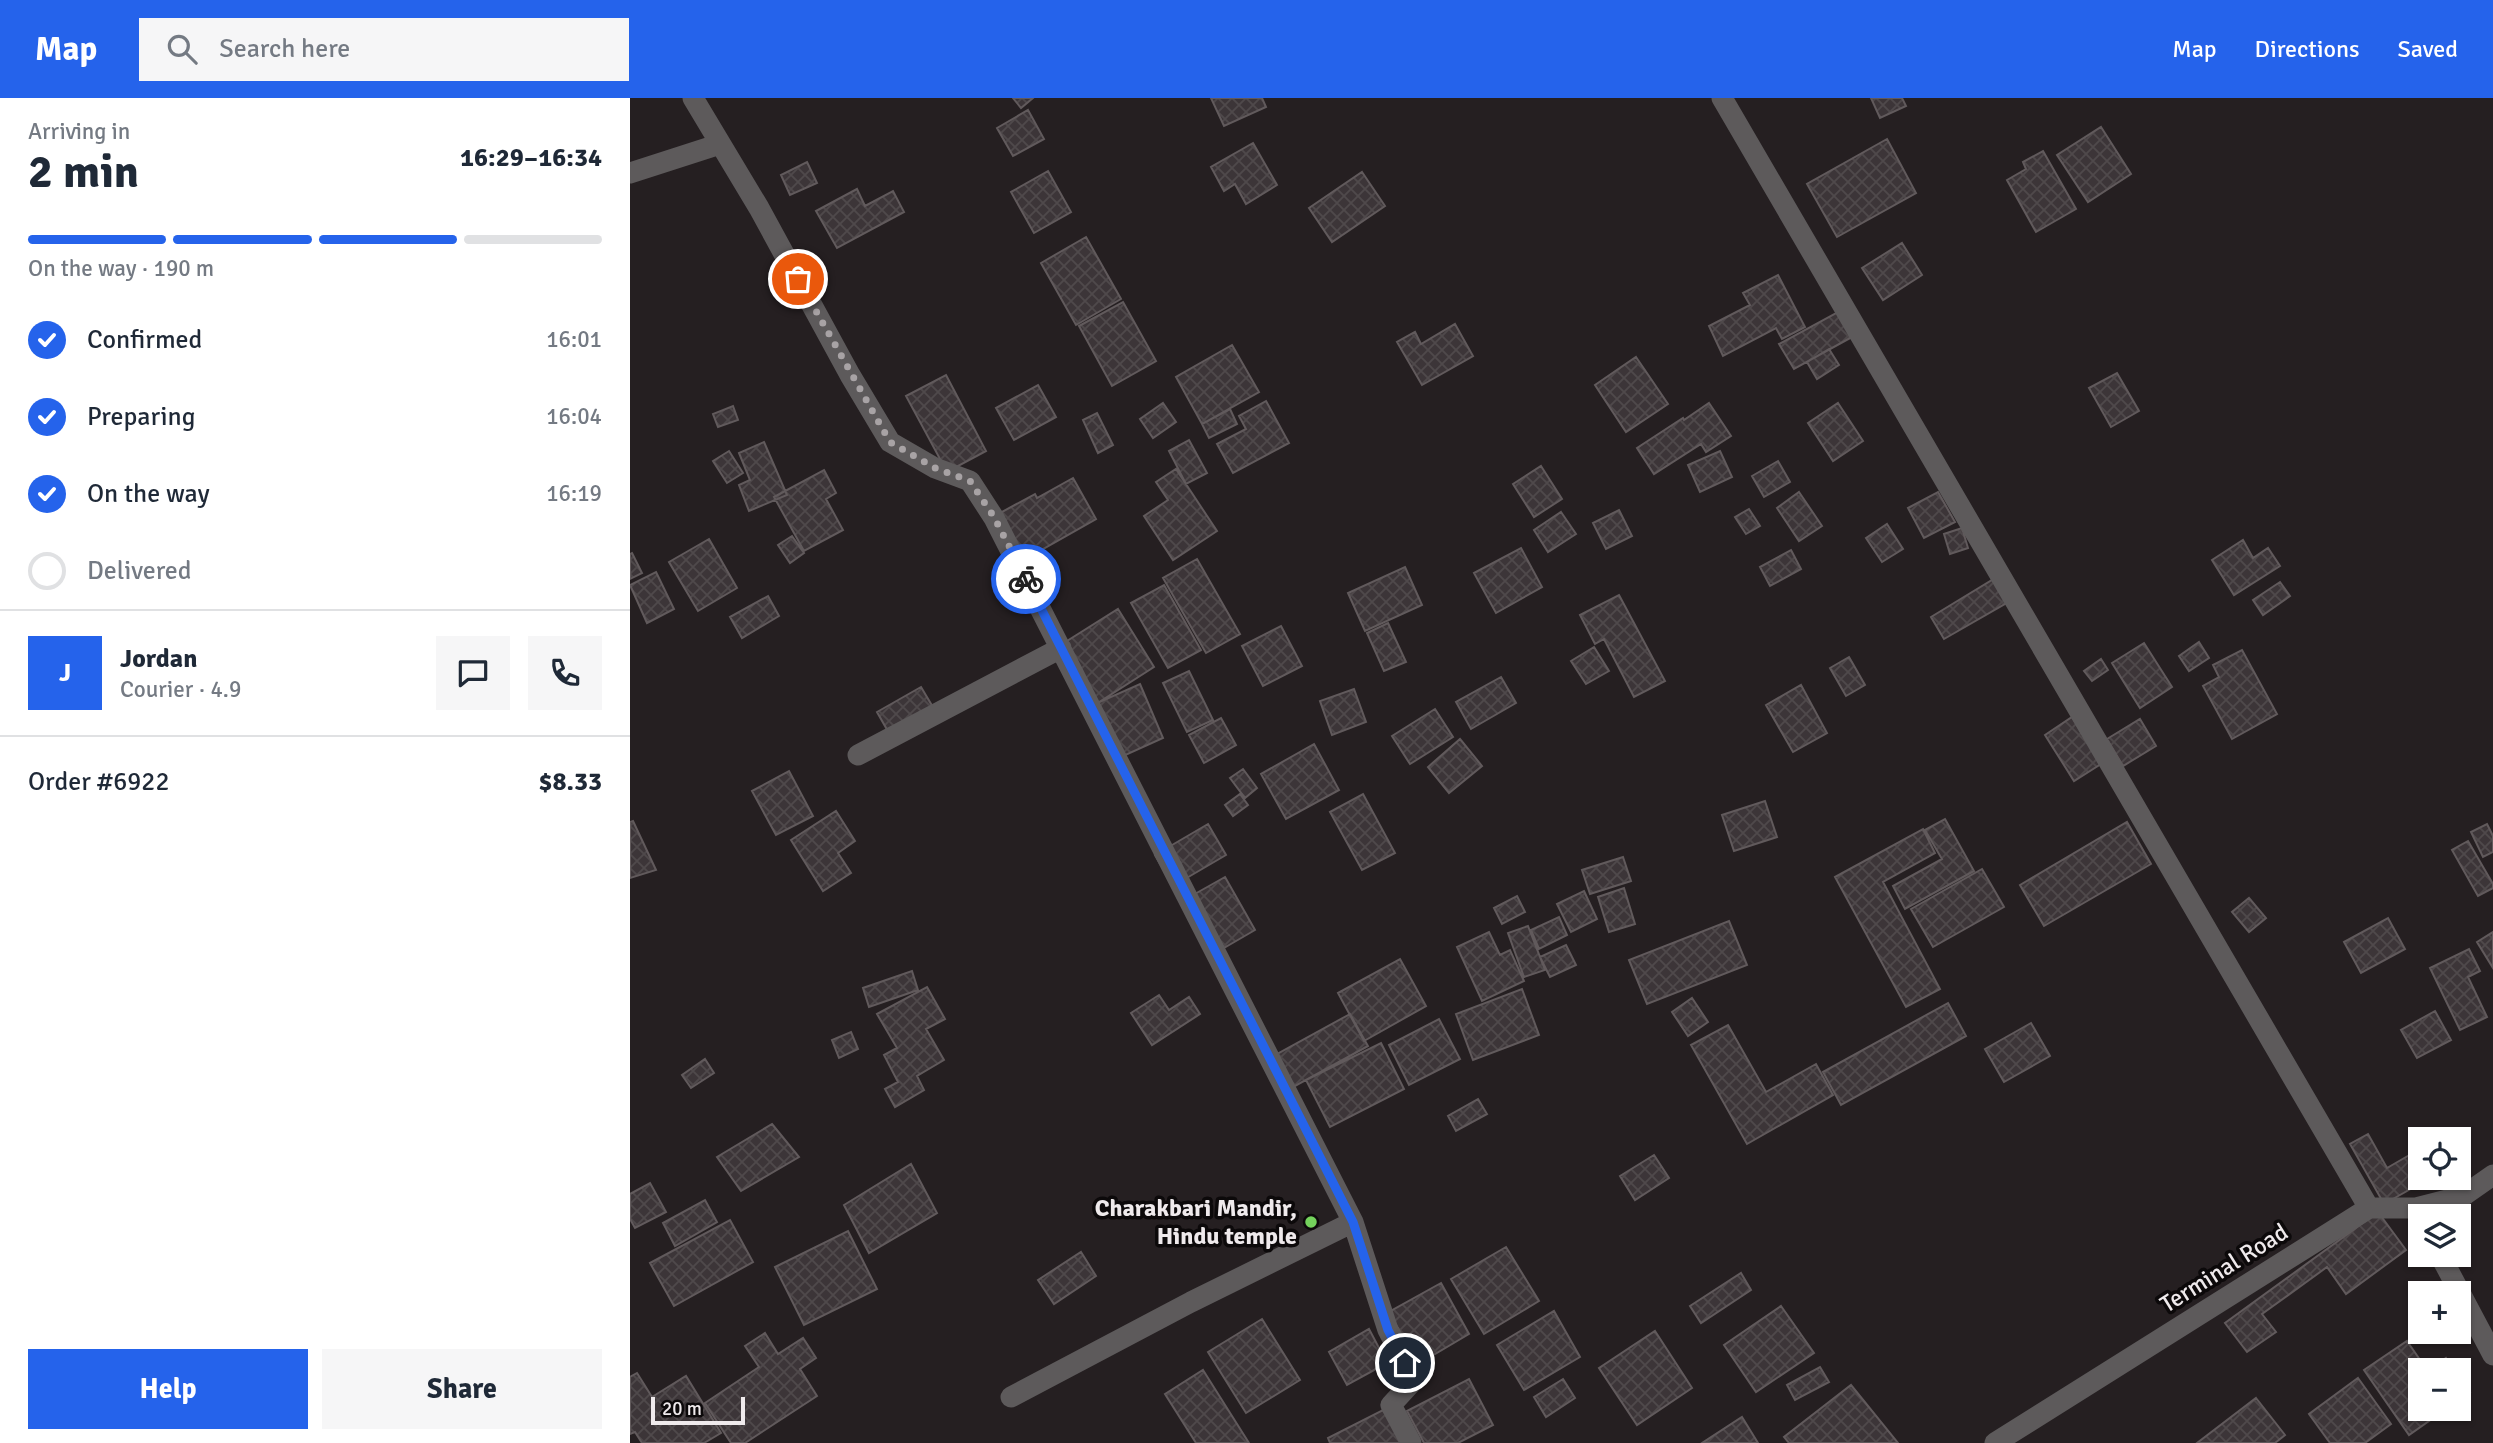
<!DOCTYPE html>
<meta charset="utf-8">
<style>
:root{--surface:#fff;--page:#f6f6f7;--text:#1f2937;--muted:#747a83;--line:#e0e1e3;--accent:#2563eb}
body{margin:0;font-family:Signika,sans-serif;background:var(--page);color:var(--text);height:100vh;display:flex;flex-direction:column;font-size:26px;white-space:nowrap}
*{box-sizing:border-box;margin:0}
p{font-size:23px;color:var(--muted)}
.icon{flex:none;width:38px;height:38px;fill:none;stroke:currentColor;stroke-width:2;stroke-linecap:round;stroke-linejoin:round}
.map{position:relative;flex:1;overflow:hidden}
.drawer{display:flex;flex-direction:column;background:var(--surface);width:630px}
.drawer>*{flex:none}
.tools{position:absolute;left:1778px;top:1029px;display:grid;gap:14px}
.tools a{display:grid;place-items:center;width:63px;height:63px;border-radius:0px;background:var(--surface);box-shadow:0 2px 5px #0004;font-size:35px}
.scale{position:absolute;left:21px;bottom:18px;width:94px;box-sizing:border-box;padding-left:7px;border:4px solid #efeaec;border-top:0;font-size:19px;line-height:24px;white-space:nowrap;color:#efeaec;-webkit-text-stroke:5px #0c090a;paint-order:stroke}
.pin{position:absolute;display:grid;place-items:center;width:60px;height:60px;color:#fff;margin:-30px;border:4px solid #fff;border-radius:50%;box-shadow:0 2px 7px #0007}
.courier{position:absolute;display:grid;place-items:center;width:70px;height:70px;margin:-35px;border:5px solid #2563eb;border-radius:50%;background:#fff;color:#222;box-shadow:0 2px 9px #0007}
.headline em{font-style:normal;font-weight:700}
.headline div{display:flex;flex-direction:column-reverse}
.headline{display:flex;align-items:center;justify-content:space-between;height:119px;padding:0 28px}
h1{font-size:46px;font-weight:700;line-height:52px}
.bar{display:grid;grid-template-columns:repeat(4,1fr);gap:10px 7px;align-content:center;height:84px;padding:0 28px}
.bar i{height:9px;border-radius:5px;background:var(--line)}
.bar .selected{background:var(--accent)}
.bar p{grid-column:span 4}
.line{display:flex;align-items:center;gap:18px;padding:0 28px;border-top:2px solid var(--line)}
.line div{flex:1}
.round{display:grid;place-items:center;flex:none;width:74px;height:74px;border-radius:0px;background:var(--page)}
ol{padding:0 28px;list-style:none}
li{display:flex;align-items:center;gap:21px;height:77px}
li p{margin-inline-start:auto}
li .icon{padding:7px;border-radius:50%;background:var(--accent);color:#fff;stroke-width:4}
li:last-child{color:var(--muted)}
li i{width:38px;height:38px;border:4px solid var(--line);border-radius:50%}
.button{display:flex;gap:14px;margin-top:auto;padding:14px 28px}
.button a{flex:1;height:80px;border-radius:0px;background:var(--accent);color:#fff;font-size:28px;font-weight:700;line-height:80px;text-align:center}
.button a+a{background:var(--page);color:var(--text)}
header{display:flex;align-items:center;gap:42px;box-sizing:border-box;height:98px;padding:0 35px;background:var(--accent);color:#fff}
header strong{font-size:33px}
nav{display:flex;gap:38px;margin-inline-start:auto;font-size:24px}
.search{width:490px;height:63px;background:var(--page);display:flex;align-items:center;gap:18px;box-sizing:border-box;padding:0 24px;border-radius:0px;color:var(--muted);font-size:26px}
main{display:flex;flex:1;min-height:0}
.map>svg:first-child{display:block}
.building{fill:url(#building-cross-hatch);stroke:#615a5c;stroke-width:2}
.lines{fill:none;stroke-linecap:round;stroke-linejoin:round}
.street{stroke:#5d5a5b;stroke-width:21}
.done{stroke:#a8a3a5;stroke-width:7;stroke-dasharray:0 12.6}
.route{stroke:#2563eb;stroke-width:9}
.poi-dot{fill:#74d25c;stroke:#0c090a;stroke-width:2.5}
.labels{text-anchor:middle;stroke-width:7;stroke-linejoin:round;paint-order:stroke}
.poi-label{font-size:24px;font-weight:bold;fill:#efeaec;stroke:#0c090a;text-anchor:end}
.street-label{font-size:24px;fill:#efeaec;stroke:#0c090a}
</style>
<header>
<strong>Map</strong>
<div class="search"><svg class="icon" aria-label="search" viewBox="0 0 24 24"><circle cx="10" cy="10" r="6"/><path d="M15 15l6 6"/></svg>Search here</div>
<nav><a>Map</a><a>Directions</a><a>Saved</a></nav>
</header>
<main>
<section class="drawer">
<div class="headline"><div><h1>2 min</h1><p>Arriving in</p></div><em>16:29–16:34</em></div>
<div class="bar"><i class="selected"></i><i class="selected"></i><i class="selected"></i><i></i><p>On the way · 190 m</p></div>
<ol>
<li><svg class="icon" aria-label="check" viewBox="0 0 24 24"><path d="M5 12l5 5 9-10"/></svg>Confirmed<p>16:01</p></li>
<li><svg class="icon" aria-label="check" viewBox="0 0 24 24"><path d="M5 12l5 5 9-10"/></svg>Preparing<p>16:04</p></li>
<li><svg class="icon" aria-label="check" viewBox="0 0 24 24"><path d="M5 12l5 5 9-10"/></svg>On the way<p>16:19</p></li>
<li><i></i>Delivered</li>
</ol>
<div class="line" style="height:126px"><b class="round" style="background:var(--accent);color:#fff">J</b><div><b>Jordan</b><p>Courier · 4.9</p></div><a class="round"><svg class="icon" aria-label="chat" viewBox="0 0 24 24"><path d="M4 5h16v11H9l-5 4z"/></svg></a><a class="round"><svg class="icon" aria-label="phone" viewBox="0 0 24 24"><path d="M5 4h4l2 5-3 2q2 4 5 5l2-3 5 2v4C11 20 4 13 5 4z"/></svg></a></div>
<div class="line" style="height:91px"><div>Order #6922</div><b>$8.33</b></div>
<div class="button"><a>Help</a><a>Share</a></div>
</section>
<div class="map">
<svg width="1863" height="1345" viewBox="0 0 1863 1345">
<defs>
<pattern id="building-cross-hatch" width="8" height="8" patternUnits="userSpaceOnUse" patternTransform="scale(1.75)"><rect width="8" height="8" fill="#3c3538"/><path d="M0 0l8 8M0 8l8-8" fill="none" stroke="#4f494b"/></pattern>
</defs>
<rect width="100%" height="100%" fill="#251f21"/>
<path class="building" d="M383,0H403L391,10Z
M581,0H632L636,9L594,28Z
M1241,0H1272L1276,8L1250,20Z
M398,12L414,41L383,58L367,30Z
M1471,29L1501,76L1458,104L1427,57Z
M1257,41L1286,95L1207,139L1177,86Z
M623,45L647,87L616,106L605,86L594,93L581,69Z
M1413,53L1446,111L1406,134L1377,82L1396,71L1393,64Z
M177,64L187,85L160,97L151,77Z
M418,73L441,114L404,135L381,94Z
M732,74L755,108L702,144L679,110Z
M227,91L235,108L263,93L274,114L207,150L186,113Z
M456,139L491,201L446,227L411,165Z
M1272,145L1292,177L1253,202L1232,170Z
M1148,177L1175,229L1152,241L1146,230L1093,258L1079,228L1120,207L1113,195Z
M493,204L526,263L482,288L449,228Z
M1208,214L1222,239L1164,271L1149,246Z
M825,226L843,258L792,287L767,244L785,234L791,246Z
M602,247L629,294L572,326L546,279Z
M1199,251L1209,267L1187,281L1177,264Z
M1006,259L1038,306L996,334L965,287Z
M1487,275L1509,313L1481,329L1459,290Z
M316,277L356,353L317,374L276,298Z
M408,287L426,319L384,342L366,310Z
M636,303L659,345L603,375L587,346L616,331L609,318Z
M533,305L546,324L523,340L510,321Z
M1079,305L1101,338L1076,354L1071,346L1024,376L1007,350L1053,320L1054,322Z
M1208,305L1233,343L1203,363L1178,325Z
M103,308L108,322L88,329L83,316Z
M600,311L607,326L579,340L572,326Z
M467,315L483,347L468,355L453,322Z
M559,342L577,375L556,386L539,353Z
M134,344L157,397L119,413L109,387L120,382L109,355Z
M99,353L113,375L97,385L83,363Z
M1090,353L1102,379L1070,394L1058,367Z
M1148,363L1160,384L1134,399L1122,378Z
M911,368L932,401L904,419L883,386Z
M546,371L587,433L543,462L514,418L538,402L526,384Z
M194,372L206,395L196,401L213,432L174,453L144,399Z
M443,380L466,421L385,467L359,421L405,396L407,400Z
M1169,394L1192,428L1169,443L1147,410Z
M1308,394L1325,424L1294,440L1278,410Z
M1119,411L1130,428L1116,436L1105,419Z
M989,412L1002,438L976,451L963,425Z
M931,414L946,436L918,454L904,432Z
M1257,426L1273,451L1252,464L1236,440Z
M1332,430L1338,450L1320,456L1314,436Z
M162,438L174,455L160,465L148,447Z
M79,441L107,490L68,513L39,464Z
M1613,442L1623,460L1638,450L1650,468L1604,497L1582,462Z
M891,450L912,489L866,515L844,475Z
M1161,452L1171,471L1140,488L1130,469Z
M2,455L12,475L0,481V456Z
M567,461L610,536L576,555L533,480Z
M775,469L792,507L735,533L718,495Z
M26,474L44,511L17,525L0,487Z
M1367,479L1380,503L1314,541L1301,519Z
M1650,484L1660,498L1633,517L1623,502Z
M534,487L571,552L538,570L501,505Z
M989,497L1035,583L1004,599L974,541L965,546L950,517Z
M138,498L149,518L112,540L100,519Z
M488,511L524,569L466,606L429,548Z
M758,525L776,564L754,573L737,535Z
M651,528L672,568L633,588L612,548Z
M1569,544L1579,560L1559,573L1549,558Z
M1514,545L1542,589L1510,610L1482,565Z
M964,549L979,573L956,586L941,563Z
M1612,552L1647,616L1602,641L1573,588L1589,579L1583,567Z
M1219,559L1235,587L1216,598L1200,570Z
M1471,561L1478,572L1462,583L1454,573Z
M559,573L583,622L557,634L533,585Z
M871,579L886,605L841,631L826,604Z
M510,586L533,640L480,664L456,610Z
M1171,587L1197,635L1163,654L1136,607Z
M291,589L307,616L263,642L247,614Z
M724,591L736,624L702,637L690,603Z
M805,611L823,639L780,666L762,638Z
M1442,619L1471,666L1444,683L1415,637Z
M591,620L606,647L574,665L559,637Z
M1510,621L1526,648L1493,668L1477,641Z
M830,641L852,668L819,695L798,669Z
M684,646L709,692L656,721L631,676Z
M613,671L627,690L615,700L600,680Z
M159,673L183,718L146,737L122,693Z
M610,696L618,707L603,718L595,707Z
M733,696L765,755L732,772L700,714Z
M1135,703L1147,739L1104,753L1092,717Z
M206,713L225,743L208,755L221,775L193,793L161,742Z
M1315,721L1344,773L1275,811L1263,788L1312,761L1295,732Z
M3,723L26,772L0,780V724Z
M1497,724L1521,766L1414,828L1390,787Z
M578,726L596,757L543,788L525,757Z
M1857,726L1863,738V754L1853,759L1841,734Z
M1293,731L1305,755L1253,784L1310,891L1276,909L1205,779Z
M1838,743L1863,786V790L1848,798L1822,752Z
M993,759L1001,783L960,796L952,772Z
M1352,771L1374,809L1303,849L1281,811Z
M595,779L625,832L594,850L563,797Z
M994,790L1005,826L979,834L968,799Z
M954,793L967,821L941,834L927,806Z
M887,798L895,814L872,826L864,810Z
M1619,800L1636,820L1619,834L1602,814Z
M929,819L937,837L909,851L901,832Z
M1758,820L1775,851L1731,875L1714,844Z
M1099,823L1117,867L1017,906L999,862Z
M898,828L915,872L894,879L878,835Z
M859,834L870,857L880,852L894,883L852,903L827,849Z
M1863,834V870L1847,844Z
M936,847L946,867L920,879L910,859Z
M1839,851L1850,873L1838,879L1857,919L1830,932L1800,870Z
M770,861L796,908L734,943L708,895Z
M282,873L288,892L239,909L233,890Z
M297,889L315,921L296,931L314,962L287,978L294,992L265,1009L255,991L268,984L254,957L267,950L247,916Z
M892,891L909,937L843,962L826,916Z
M529,897L539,912L559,899L570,916L522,947L501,915Z
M1062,900L1078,924L1058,938L1042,914Z
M1318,905L1336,938L1211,1007L1193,974Z
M1805,913L1821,942L1787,960L1771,932Z
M720,916L738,948L656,993L638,961Z
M809,921L830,961L779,987L759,947Z
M1401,925L1420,958L1374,984L1355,951Z
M1098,927L1136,994L1186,966L1203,997L1117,1046L1061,947Z
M221,934L228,951L209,960L202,942Z
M751,945L774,991L700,1029L676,982Z
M75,961L84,975L61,990L52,977Z
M848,1001L857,1016L826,1033L818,1018Z
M142,1026L169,1059L111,1093L87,1059Z
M1738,1036L1757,1070L1790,1051V1080H1800L1754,1106L1720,1046Z
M1024,1057L1039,1080L1005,1102L990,1078Z
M281,1066L307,1115L239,1155L214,1107Z
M20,1085L36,1114L5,1130L0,1121V1096Z
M75,1102L87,1124L45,1148L33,1125Z
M1748,1114L1776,1152L1716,1196L1697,1169L1632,1216L1646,1234L1617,1254L1595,1225Z
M100,1122L123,1164L44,1208L20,1165Z
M218,1133L247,1191L174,1227L145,1169Z
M876,1149L909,1203L854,1236L821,1181Z
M451,1154L466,1178L424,1206L408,1182Z
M1111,1175L1121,1192L1071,1225L1060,1208Z
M811,1185L839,1236L788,1266L759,1214Z
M1151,1208L1184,1255L1126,1294L1094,1247Z
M924,1213L950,1259L894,1292L867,1247Z
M632,1221L670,1282L616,1315L578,1254Z
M739,1231L757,1265L717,1287L699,1254Z
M1025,1233L1062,1290L1007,1327L969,1270Z
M135,1235L148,1256L173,1240L186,1260L170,1271L187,1298L115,1345H101L75,1305L129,1269L115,1248Z
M1777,1243L1797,1272H1790V1311H1816L1779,1337L1734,1272Z
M1816,1260L1825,1272H1799Z
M1190,1269L1199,1284L1165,1302L1157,1287Z
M573,1272L619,1345H566L535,1296Z
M7,1275L22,1299L56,1278L91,1335L74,1345H12L5,1334L0,1336V1279Z
M1829,1278L1840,1294L1829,1302Z
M1728,1280L1761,1326L1735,1345H1700L1679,1316Z
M839,1281L863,1327L828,1345H794L777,1313Z
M933,1281L945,1300L916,1319L904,1299Z
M1221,1287L1268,1345H1159L1154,1339Z
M1626,1300L1655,1337L1645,1345H1567Z
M755,1311L773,1345H700L698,1340Z
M1112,1319L1128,1345H1072Z"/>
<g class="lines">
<path class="street" d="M63,0L129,110L220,277L260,344L305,370L340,383L364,420L723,1124L758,1232L784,1282L761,1307L781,1345
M1092,0L1739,1110
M0,75L90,46
M228,657L431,550
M1810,1157L1863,1257
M381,1299L561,1204L723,1124
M1365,1345L1739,1110H1786L1833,1098L1863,1077"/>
</g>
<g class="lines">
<path class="done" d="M168,181L260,344L305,370L340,383L364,419L396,481"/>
<path class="route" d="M396,481L723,1124L758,1232L775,1265"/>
</g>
<circle class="poi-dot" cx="681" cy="1124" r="7"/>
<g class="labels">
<g class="poi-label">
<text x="667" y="1118">Charakbari Mandir,<tspan x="667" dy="28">Hindu temple</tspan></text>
</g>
<g class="street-label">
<text transform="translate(1594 1170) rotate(-32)" y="8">Terminal Road</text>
</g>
</g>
</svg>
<div class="tools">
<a><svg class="icon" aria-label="locate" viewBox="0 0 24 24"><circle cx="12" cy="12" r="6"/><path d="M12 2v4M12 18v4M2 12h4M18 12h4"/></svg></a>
<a><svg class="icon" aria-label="layers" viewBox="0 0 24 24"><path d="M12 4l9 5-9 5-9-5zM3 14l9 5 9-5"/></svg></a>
<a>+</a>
<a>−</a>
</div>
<div class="scale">20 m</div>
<div class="pin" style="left:168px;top:181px;background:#ea580c"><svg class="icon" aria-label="bag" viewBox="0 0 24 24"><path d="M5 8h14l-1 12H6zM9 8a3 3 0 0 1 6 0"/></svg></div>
<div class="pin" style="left:775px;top:1265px;background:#1f2937"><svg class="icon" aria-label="home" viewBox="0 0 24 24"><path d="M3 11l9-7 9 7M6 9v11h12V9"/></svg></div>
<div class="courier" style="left:396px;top:481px"><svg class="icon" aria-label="bike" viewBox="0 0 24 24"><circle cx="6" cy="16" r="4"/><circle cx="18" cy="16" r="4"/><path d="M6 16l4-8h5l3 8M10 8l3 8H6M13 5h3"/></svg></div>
</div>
</main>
